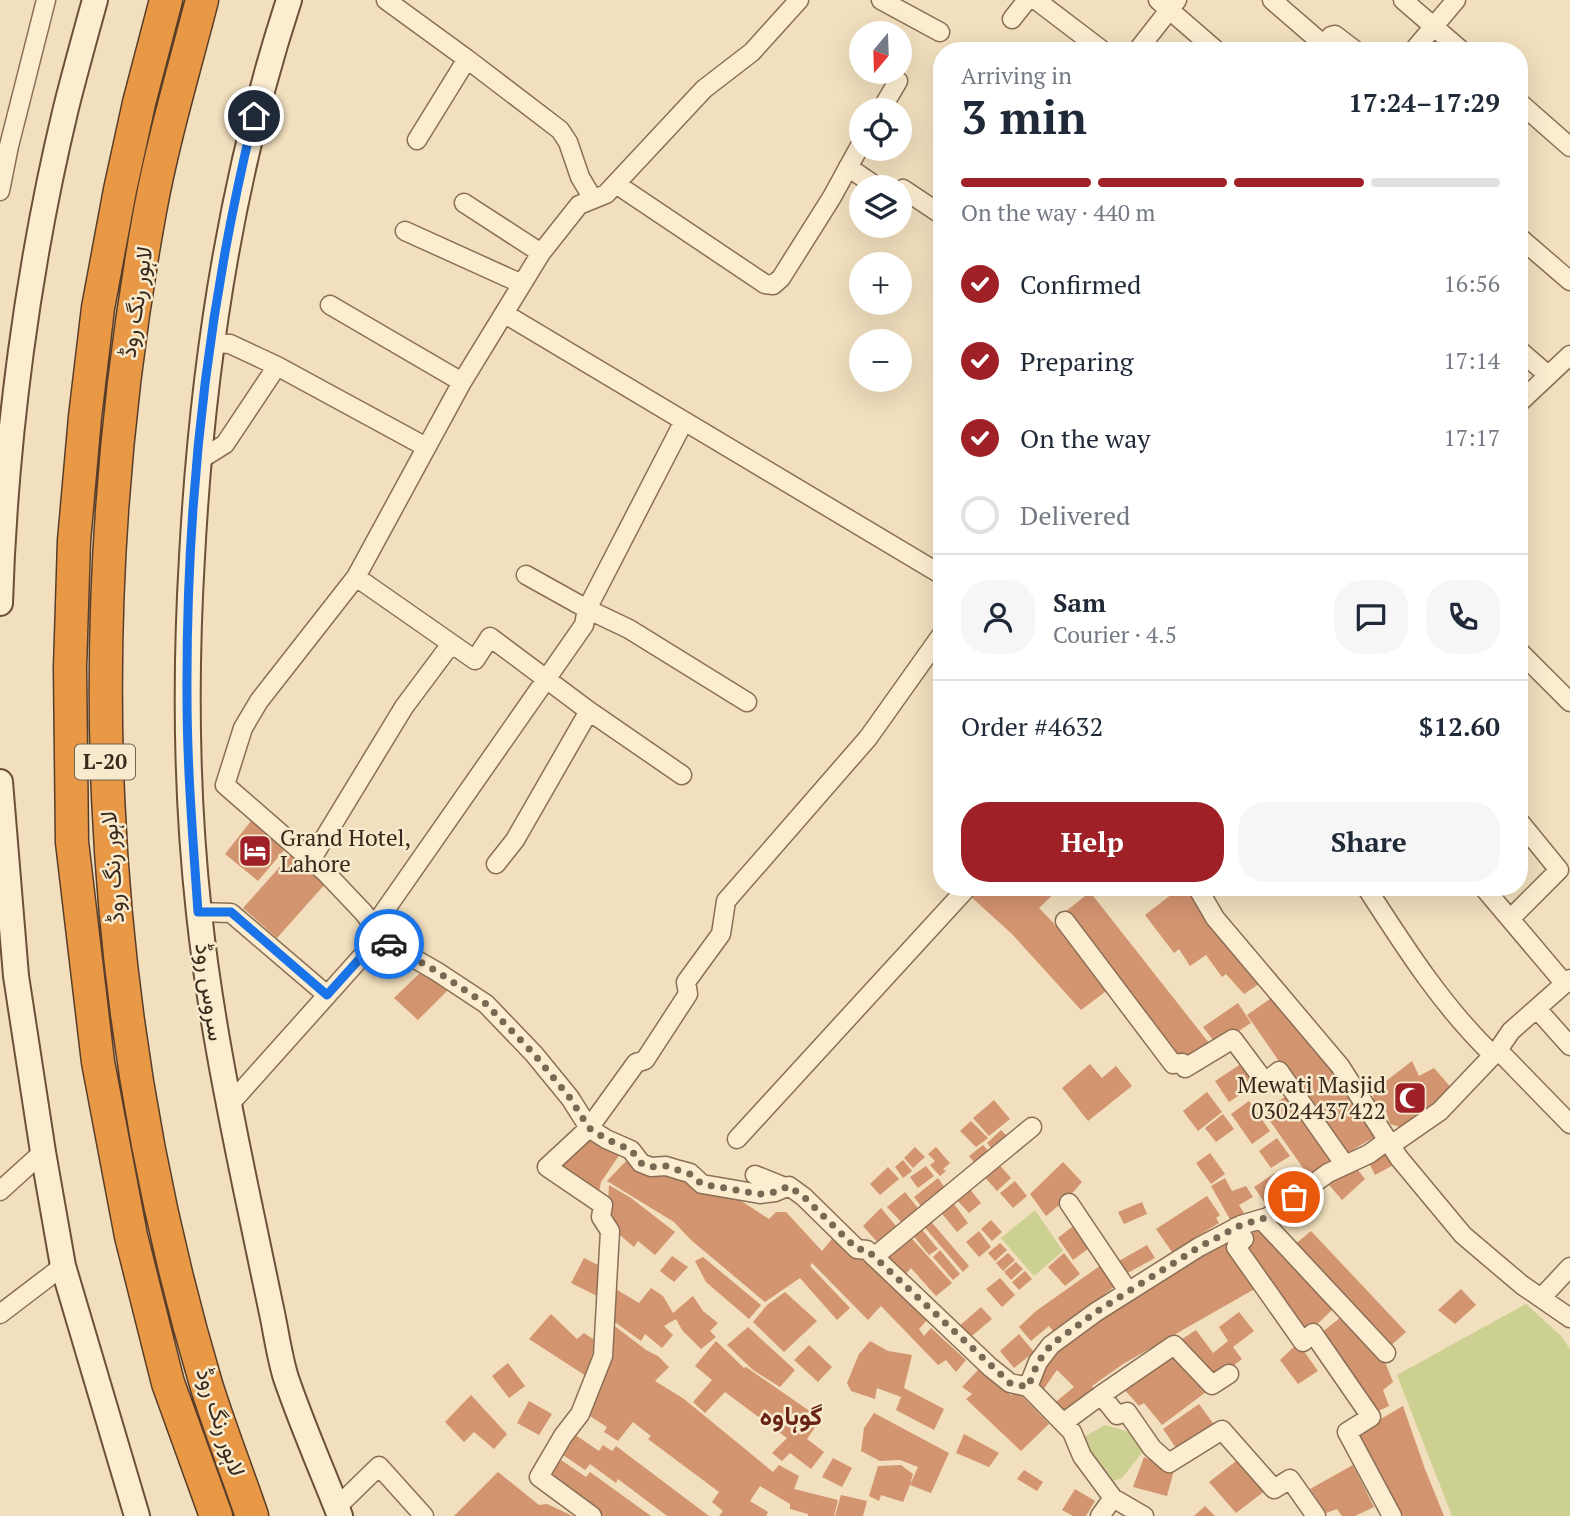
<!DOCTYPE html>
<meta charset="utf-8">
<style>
:root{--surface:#fff;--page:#f6f6f7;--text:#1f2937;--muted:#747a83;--line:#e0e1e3;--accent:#9f2027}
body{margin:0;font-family:"PT Serif",Vazirmatn,serif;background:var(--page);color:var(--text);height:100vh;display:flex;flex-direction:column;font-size:26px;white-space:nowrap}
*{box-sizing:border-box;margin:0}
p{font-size:23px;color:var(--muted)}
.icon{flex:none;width:38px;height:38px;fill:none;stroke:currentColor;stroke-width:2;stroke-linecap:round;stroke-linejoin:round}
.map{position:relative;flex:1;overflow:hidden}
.sheet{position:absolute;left:933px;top:42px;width:595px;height:854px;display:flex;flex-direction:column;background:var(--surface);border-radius:28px;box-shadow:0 7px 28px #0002}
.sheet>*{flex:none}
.needle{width:46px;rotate:199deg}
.buttons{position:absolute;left:849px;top:21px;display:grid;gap:14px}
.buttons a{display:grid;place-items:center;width:63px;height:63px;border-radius:50%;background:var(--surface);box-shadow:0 7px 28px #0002;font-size:35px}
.pin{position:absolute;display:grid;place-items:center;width:60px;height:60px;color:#fff;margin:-30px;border:4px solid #fff;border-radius:50%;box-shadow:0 2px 7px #0007}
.courier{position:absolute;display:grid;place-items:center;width:70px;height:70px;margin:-35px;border:5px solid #1a73e8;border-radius:50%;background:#fff;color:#222;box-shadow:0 2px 9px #0007}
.headline em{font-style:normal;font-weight:700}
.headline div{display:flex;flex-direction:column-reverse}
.headline{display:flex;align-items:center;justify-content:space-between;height:119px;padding:0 28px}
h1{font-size:46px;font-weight:700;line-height:52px}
.bar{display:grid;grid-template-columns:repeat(4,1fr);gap:10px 7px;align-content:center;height:84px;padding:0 28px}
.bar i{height:9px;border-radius:5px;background:var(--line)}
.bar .selected{background:var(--accent)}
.bar p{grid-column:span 4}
.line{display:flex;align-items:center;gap:18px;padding:0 28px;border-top:2px solid var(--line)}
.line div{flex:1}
.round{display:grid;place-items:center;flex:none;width:74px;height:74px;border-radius:28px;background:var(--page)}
ol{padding:0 28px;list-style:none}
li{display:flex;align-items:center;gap:21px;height:77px}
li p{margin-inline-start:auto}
li .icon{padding:7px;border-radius:50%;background:var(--accent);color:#fff;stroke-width:4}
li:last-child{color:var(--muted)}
li i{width:38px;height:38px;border:4px solid var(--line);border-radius:50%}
.action{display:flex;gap:14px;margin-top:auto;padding:14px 28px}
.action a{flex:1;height:80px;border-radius:28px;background:var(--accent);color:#fff;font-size:28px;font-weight:700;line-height:80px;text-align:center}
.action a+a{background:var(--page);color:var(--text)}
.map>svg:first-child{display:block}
.green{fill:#ccd090}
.building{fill:#d39470}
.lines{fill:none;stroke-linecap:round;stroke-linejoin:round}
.street-casing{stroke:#8b6f55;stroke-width:21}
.secondary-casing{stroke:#6c5038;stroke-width:28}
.highway-casing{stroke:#583d2a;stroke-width:35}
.street{stroke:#fcedd1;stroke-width:18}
.secondary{stroke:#fcedd1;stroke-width:24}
.highway{stroke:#e99945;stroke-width:32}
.done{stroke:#796854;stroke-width:7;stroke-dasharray:0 12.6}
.route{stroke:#1a73e8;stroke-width:9}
.labels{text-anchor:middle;stroke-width:5;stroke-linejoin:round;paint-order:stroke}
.shield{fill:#f8eacd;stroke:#726250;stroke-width:2}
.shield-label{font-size:21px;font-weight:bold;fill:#39281b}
.street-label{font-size:23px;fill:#39281b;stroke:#f8eacd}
.poi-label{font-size:23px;fill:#39281b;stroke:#f8eacd;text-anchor:start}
.quarter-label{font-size:26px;font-weight:bold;fill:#692417;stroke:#f8eacd}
</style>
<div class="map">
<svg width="1570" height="1516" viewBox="0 0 1570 1516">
<rect width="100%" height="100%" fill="#f1dfbd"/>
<path class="green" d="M1035,1210L1063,1251L1034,1276L1001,1238Z
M1526,1304L1561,1336L1570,1349V1516H1452L1397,1375Z
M1105,1425L1133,1433L1145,1449L1122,1478L1112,1481L1103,1472L1082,1438Z"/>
<path class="building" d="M251,821L285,849L258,881L225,854Z
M292,853L326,883L277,938L243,908Z
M976,887H1061L1039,908L1067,937L1109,989L1081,1010L1012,934L969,895Z
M1181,887H1191L1262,982L1244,994L1226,974L1222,977L1206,955L1190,966L1179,949L1174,953L1145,915Z
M1090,892L1209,1043L1183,1061L1065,912Z
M427,966L454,984L418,1020L394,998Z
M1274,996L1341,1082L1376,1136L1344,1155L1247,1015Z
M1238,1003L1251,1023L1217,1045L1203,1027Z
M1247,1060L1258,1077L1245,1086L1247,1090L1229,1102L1215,1081Z
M1412,1061L1419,1076L1434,1068L1454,1091L1410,1130L1390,1124L1384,1104L1376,1108L1372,1092Z
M1090,1064L1102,1078L1116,1066L1132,1086L1088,1121L1062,1088Z
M1207,1092L1222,1112L1198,1131L1183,1111Z
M1291,1093L1336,1159L1308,1175L1263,1111Z
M994,1100L1010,1119L989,1136L973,1118Z
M1249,1101L1270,1131L1252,1144L1231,1114Z
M1223,1114L1234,1129L1216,1142L1205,1128Z
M971,1121L988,1138L976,1147L960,1131Z
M1001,1130L1010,1139L995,1153L987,1143Z
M589,1135L620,1154L601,1182L598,1197L556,1167Z
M1277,1138L1290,1156L1271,1168L1259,1151Z
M983,1145L992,1155L978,1167L969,1156Z
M915,1147L925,1157L913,1168L904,1158Z
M936,1147L950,1163L943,1169L946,1171L940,1176L930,1165L935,1161L928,1154Z
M1384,1147L1397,1163L1375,1175L1367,1159Z
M1210,1153L1225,1174L1211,1184L1196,1163Z
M903,1160L912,1171L903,1178L895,1167Z
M626,1161L653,1174L659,1172L732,1195L769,1219L776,1212H786L822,1251L836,1234L928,1319L919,1329L924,1336L931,1328L966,1360L956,1372L946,1360L938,1365L881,1306L868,1320L812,1263L810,1266L850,1308L837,1320L800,1278L765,1302L691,1240L674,1222L607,1181Z
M996,1161L1011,1178L997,1191L982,1174Z
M1063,1162L1082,1182L1068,1198L1046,1216L1030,1194Z
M1354,1165L1365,1179L1342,1200L1324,1179Z
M926,1166L934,1176L918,1188L910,1177Z
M888,1167L899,1179L880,1195L870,1184Z
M1275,1173L1286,1189L1266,1205L1254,1187Z
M938,1178L948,1192L924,1210L914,1197Z
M1225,1178L1232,1191L1246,1186L1253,1197L1239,1205L1244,1213L1231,1221L1211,1186Z
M1015,1181L1027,1196L1013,1208L1000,1193Z
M609,1185L631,1198L675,1232L655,1255L638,1241L634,1247L614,1230L616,1223L607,1216Z
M968,1187L981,1203L969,1213L954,1197Z
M905,1192L921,1212L906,1227L887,1207Z
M1207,1196L1220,1215L1216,1218L1219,1223L1172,1252L1156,1229Z
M951,1200L968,1223L957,1232L939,1210Z
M1142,1202L1147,1214L1124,1224L1118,1212Z
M881,1208L896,1226L878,1243L863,1226Z
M928,1218L969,1266L963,1272L921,1223Z
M991,1220L1002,1232L992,1241L981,1229Z
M1078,1222L1092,1246L1073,1260L1058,1238Z
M1259,1225L1334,1308L1308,1333L1242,1248L1252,1243L1243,1229Z
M919,1226L938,1249L929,1255L911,1233Z
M979,1231L991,1247L979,1257L966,1242Z
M1311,1231L1406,1332L1388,1348L1293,1246Z
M907,1233L952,1283L936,1296L911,1268L903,1277L881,1256Z
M1223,1239L1258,1287L1123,1364L1092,1386L1096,1395L1064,1417L1052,1405L1074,1387L1057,1370L1043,1390L1034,1380L1042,1363L1081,1331Z
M1000,1243L1007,1250L995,1261L988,1253Z
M1147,1245L1155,1258L1124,1275L1117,1262Z
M940,1250L960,1274L953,1280L933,1257Z
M1008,1253L1015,1260L1003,1271L996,1263Z
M1064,1253L1080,1274L1065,1286L1048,1267Z
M672,1256L688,1267L674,1282L660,1271Z
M703,1257L761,1305L749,1319L706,1282L695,1261Z
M584,1258L600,1266L597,1296L571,1283Z
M1016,1262L1023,1269L1011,1280L1004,1272Z
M1104,1263L1118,1284L1053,1331L1049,1326L1031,1341L1019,1327L1036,1311Z
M1025,1271L1032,1279L1019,1290L1012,1282Z
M1000,1278L1015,1295L1002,1307L986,1289Z
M614,1288L639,1303L651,1288L663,1296L673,1313L693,1296L703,1311L718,1323L710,1331L716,1337L701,1349L682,1330L676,1319L664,1326L673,1335L662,1348L645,1334L641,1341L612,1320Z
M1461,1289L1476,1305L1455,1324L1438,1310Z
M785,1292L817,1321L784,1352L753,1322L767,1305Z
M981,1307L992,1319L967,1340L957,1328Z
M1239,1312L1254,1331L1233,1347L1242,1359L1215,1380L1179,1341L1196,1330L1213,1353L1228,1341L1219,1327Z
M551,1314L577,1339L584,1333L596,1341L586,1376L529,1339Z
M1345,1314L1383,1357L1393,1382L1383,1390L1389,1406L1374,1413L1321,1333Z
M612,1324L646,1350L658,1356L669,1367L655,1381L684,1399L773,1472L779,1465L799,1476L794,1489L838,1500L834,1516H808V1514L790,1509V1504L760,1486L750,1501L768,1512L766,1516H719L723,1511L712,1502L719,1492L648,1439L651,1436L633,1422L618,1441L604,1432L607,1427L585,1413Z
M748,1327L795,1370L780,1387L753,1370L727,1345Z
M1019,1334L1034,1352L1014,1368L1000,1351Z
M716,1341L744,1368L746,1367L821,1419L807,1439L824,1452L811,1469L790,1453L782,1461L772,1453L787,1438L725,1392L705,1413L693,1402L712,1380L695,1366Z
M870,1341L888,1351L912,1355L904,1388L944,1409L934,1430L896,1410L901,1397L877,1388L875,1399L851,1391L847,1383L859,1354Z
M1298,1343L1318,1371L1298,1384L1280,1360Z
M809,1345L832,1367L818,1382L794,1360Z
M1173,1351L1210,1389L1162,1425L1144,1403L1139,1406L1122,1387Z
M508,1363L525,1386L509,1398L492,1376Z
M979,1369L1011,1395L1018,1392L1049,1424L1021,1451L966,1399L972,1394L962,1387Z
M471,1395L507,1434L494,1449L474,1432L464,1442L445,1422Z
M529,1401L552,1414L539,1435L517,1423Z
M1199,1404L1215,1426L1178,1451L1163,1429Z
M1403,1406L1425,1469L1444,1516H1403L1357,1433Z
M874,1413L949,1453L931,1493L910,1485L903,1502L881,1495L879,1501L869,1496L878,1466L901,1465L913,1474L910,1485L918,1467L900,1460L880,1461L861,1451L864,1428Z
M574,1434L599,1451L603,1445L612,1451L616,1446L709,1516H667L618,1479L616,1483L590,1464L585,1470L560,1453Z
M964,1434L999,1453L989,1467L956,1453Z
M1144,1457L1174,1470L1167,1496L1133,1487Z
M833,1458L852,1468L842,1487L822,1477Z
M1240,1458L1266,1490L1236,1513L1209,1482Z
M561,1460L586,1477L590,1472L651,1516H600L548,1478Z
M1353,1465L1374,1507L1355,1516H1342L1337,1509L1326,1513L1310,1489Z
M1024,1470L1043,1482L1037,1491L1017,1479Z
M498,1472L539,1505L547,1504L573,1516H454Z
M1075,1489L1095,1501L1086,1516H1073L1062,1510Z
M841,1495L867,1501L863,1516H835Z
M1205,1506L1215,1516H1194Z"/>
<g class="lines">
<defs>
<path id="street" d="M386,0L467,59L560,130L568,142L580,177L593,199
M799,0L752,52L704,89L606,194L579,205L541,253L462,382L356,577L259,701L243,728L225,785L326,873L363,912L387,943L436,971L486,1004L534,1054L570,1098L589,1128L606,1139L631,1150L641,1163L651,1167L666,1166L679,1170L690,1173L702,1184L760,1194L775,1192L789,1186L804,1197L857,1249L867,1250L990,1367L1010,1383L1028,1387L1072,1432L1082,1456L1113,1498
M881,0L940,32
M1036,0L1103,51
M1158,0L1217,51
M1272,0L1324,45
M1403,0L1462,51
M1012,19L1027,0
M1137,51L1177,0
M1320,51L1331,36L1335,35L1356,51
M1413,51L1456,0
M1519,102L1570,147
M881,110L898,81
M417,140L467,59
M848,167L877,187
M616,184L765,284L773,285L781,278L832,197L861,144
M0,191L9,146L46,0
M900,191L903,189L942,215
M464,203L541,253
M405,231L522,284
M1519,237L1570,281
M330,305L462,382
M505,314L942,575
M212,343L230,344L277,366L426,447
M1519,350L1548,375
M1519,403L1570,355
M198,461L225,444L277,366
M526,575L587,609L629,629L747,702
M356,577L475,660L490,637L589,711L682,775
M1519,651L1570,702
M311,860L404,707L451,644
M496,864L515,840L589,711
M1197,887L1215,918L1340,1066L1399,1158L1463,1235L1522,1285L1570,1318
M1366,887C1404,946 1442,1006 1493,1055
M1483,887L1565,984
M198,912L231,913L327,995
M1510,919L1559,870L1519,821
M1065,921L1173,1064L1182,1063L1185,1068L1233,1039L1265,1082L1279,1071L1345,1165
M374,926L584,625L587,609L684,421
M1537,1009L1570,1046
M1498,1050L1570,1124
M229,1105L381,935
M737,1139L968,887
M1391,1145L1440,1111L1498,1050L1511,1031L1570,979
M755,1175L785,1187
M0,1191L43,1152
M1069,1203L1128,1291
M1261,1219L1386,1353
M1236,1227L1244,1239L1236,1247L1303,1342L1313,1333L1371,1417L1347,1432L1392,1516
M874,1257L1032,1127
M1542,1297L1570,1267
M0,1314L63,1266
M1028,1387L1038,1362L1051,1345L1096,1312L1199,1247L1241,1225L1268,1217L1328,1173L1369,1154L1388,1140
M1101,1395L1174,1345L1212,1385L1229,1374
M1063,1423L1101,1395L1117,1415L1127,1412L1152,1448L1169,1463L1222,1430L1274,1489L1290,1479L1316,1516
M336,1508L379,1466L424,1516
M592,1516L539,1477L563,1436L580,1414L603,1356L610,1231L601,1217L603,1205L547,1167L589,1128L636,1063L645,1060L688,994L686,982L721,934L726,901L868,738L942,634
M1100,1516L1113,1498L1144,1516"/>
<path id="secondary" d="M289,0C230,180 202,368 192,557C185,675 186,795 199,913C209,1006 227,1097 246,1189C255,1232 264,1275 273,1318C277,1338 280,1359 286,1378C302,1425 322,1470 340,1516
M0,603C5,440 28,266 66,108C75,72 85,36 95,0
M0,782L16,976L43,1152L63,1266L137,1516"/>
<path id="highway" d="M166,0L139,103L120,190L98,308L85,417L74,541L70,668L72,842L98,1062L131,1236L168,1383L216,1516
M202,0C184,70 163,140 150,211C78,604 92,1000 206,1384C220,1429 237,1472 252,1516"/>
</defs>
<use href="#street" class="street-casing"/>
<use href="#secondary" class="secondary-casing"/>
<use href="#highway" class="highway-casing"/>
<use href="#street" class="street"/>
<use href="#secondary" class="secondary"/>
<use href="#highway" class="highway"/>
</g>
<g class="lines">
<path class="done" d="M389,944L436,971L486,1004L534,1054L570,1098L589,1128L606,1139L631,1150L641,1163L651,1167L666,1166L690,1174L702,1184L741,1191L760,1194L775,1192L789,1186L804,1197L857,1249L867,1250L1010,1383L1028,1387L1038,1362L1051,1345L1096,1312L1199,1247L1241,1225L1268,1217L1294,1197"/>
<path class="route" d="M254,116C208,304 186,501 187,695C187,767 193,840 198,912H231L327,995L381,935L389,944"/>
</g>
<defs>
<symbol id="hotel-square" viewBox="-11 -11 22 22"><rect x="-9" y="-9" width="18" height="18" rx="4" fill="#9f2027" stroke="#f8eacd"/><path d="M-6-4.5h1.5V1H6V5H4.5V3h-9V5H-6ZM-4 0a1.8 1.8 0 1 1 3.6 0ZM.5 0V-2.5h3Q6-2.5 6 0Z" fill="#fff"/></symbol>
<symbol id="mosque-square" viewBox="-11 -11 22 22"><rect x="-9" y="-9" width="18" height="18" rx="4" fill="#9f2027" stroke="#f8eacd"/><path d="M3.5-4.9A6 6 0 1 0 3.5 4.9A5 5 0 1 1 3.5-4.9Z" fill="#fff"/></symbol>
</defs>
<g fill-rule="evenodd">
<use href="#hotel-square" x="236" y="832" width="38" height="38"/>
<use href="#mosque-square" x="1391" y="1079" width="38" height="38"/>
</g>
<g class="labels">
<rect class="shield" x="75" y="744.5" width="60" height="35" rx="5"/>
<g class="shield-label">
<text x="105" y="769">L-20</text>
</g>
<g class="street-label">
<text transform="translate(136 302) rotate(-81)" y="8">لاہور رنگ روڈ</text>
<text transform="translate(112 867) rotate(-94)" y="8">لاہور رنگ روڈ</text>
<text transform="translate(210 992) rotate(82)" y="8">سروس روڈ</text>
<text transform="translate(221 1422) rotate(72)" y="8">لاہور رنگ روڈ</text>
</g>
<g class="poi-label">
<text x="280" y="846">Grand Hotel,<tspan x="280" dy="26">Lahore</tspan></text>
<text x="1386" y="1093" text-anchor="end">Mewati Masjid<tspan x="1386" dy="26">03024437422</tspan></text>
</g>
<g class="quarter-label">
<text x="791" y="1425">گوہاوہ</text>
</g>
</g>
</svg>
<div class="buttons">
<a><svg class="needle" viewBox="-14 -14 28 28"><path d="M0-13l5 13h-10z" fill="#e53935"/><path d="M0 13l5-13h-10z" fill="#747a83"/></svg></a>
<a><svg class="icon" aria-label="locate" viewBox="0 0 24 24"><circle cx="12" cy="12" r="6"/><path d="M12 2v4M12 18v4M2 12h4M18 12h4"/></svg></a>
<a><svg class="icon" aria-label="layers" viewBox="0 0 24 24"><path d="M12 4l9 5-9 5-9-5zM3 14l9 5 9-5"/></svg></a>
<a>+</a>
<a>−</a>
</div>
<div class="pin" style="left:1294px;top:1197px;background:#ea580c"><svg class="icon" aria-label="bag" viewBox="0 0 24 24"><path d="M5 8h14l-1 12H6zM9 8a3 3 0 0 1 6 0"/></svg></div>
<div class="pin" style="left:254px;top:116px;background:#1f2937"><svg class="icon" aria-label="home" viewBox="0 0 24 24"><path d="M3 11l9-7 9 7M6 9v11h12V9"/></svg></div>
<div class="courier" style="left:389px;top:944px"><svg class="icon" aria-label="car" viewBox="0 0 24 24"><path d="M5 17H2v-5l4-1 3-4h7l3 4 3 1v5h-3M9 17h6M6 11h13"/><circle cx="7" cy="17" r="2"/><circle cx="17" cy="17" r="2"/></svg></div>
<section class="sheet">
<div class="headline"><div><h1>3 min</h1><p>Arriving in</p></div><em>17:24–17:29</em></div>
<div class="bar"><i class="selected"></i><i class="selected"></i><i class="selected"></i><i></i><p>On the way · 440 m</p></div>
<ol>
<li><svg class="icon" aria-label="check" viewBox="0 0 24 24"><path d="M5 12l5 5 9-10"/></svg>Confirmed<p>16:56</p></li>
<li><svg class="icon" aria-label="check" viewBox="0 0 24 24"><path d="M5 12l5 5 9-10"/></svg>Preparing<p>17:14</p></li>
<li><svg class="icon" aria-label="check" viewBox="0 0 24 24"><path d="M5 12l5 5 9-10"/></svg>On the way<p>17:17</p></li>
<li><i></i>Delivered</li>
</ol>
<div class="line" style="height:126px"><a class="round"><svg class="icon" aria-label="person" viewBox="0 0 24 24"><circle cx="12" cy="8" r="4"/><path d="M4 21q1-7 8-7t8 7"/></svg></a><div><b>Sam</b><p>Courier · 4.5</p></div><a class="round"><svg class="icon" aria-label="chat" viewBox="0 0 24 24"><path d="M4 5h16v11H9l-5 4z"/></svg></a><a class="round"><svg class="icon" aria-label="phone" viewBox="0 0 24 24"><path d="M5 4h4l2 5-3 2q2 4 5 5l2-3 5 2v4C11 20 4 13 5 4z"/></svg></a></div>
<div class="line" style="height:91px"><div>Order #4632</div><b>$12.60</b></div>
<div class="action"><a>Help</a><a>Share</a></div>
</section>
</div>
